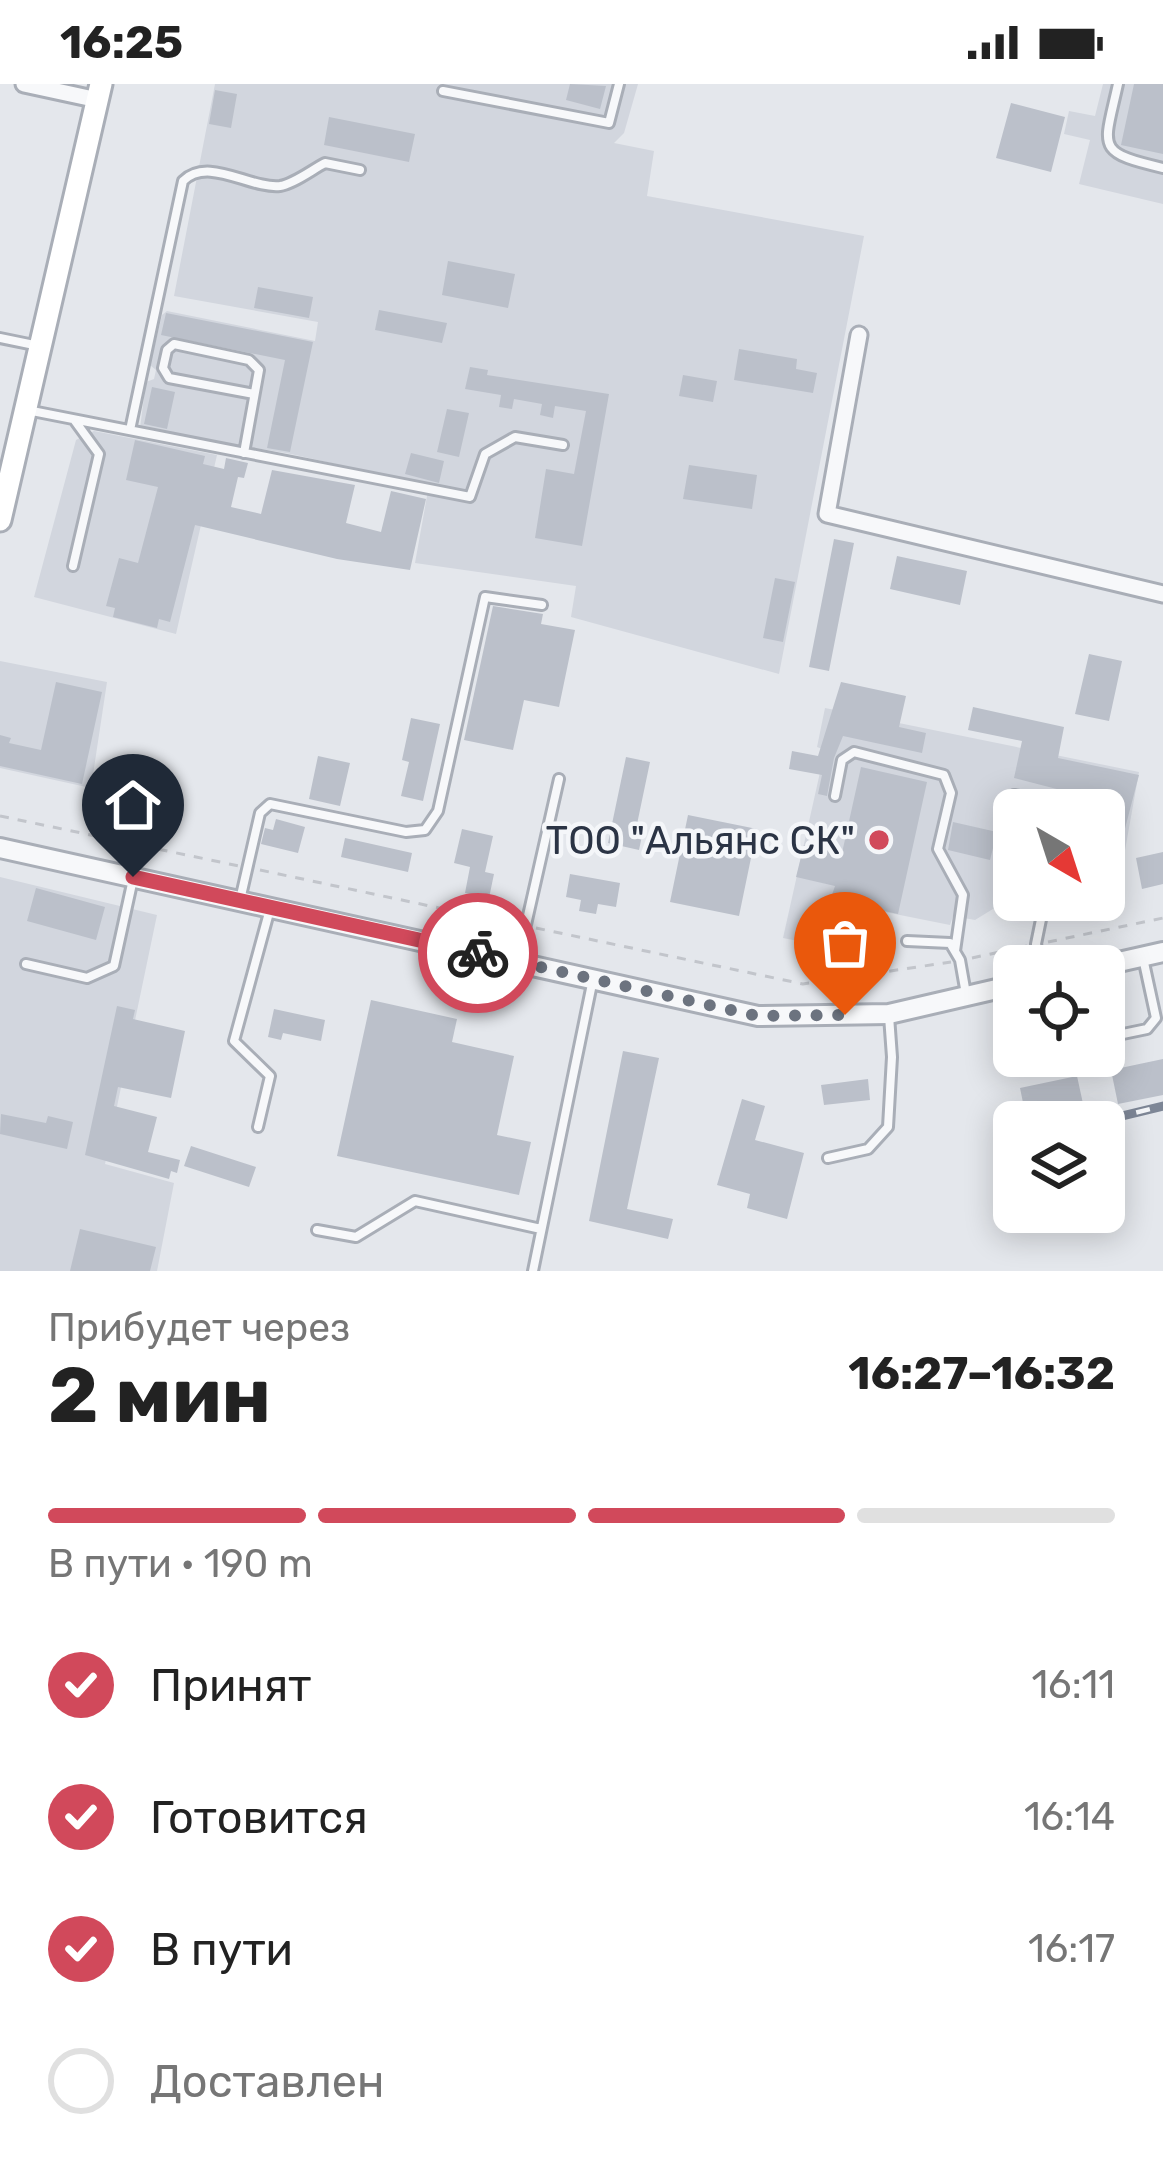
<!DOCTYPE html>
<html lang="ru">
<meta charset="utf-8">
<style>
:root{--surface:#fff;--page:#f2f2f2;--text:#222;--muted:#767676;--line:#e0e0e0;--accent:#d1495b}
body{margin:0;font-family:Rubik,sans-serif;background:var(--page);color:var(--text);height:100vh;display:flex;flex-direction:column;font-size:45px;white-space:nowrap}
*{box-sizing:border-box;margin:0}
p{font-size:39px;color:var(--muted)}
.icon{flex:none;width:66px;height:66px;fill:none;stroke:currentColor;stroke-width:2;stroke-linecap:round;stroke-linejoin:round}
.map{position:relative;height:1187px;overflow:hidden}
.sheet{display:flex;flex-direction:column;background:var(--surface);flex:1}
.sheet>*{flex:none}
.needle{width:78px;rotate:141deg}
.fabs{position:absolute;left:993px;top:705px;display:grid;gap:24px}
.fabs a{display:grid;place-items:center;width:132px;height:132px;border-radius:18px;background:var(--surface);box-shadow:0 6px 30px #0003;font-size:60px}
.pin{position:absolute;display:grid;place-items:center;width:102px;height:102px;color:#fff;margin:-123px -51px;border-radius:50% 50% 50% 0;rotate:-45deg;box-shadow:0 0 12px #0007}
.pin .icon{rotate:45deg}
.courier{position:absolute;display:grid;place-items:center;width:120px;height:120px;margin:-60px;border:9px solid #d1495b;border-radius:50%;background:#fff;color:#222;box-shadow:0 3px 15px #0007}
.head em{font-style:normal;font-weight:700}
.head div{display:flex;flex-direction:column-reverse}
.head{display:flex;align-items:center;justify-content:space-between;height:204px;padding:0 48px}
h1{font-size:78px;font-weight:700;line-height:90px}
.bar{display:grid;grid-template-columns:repeat(4,1fr);gap:18px 12px;align-content:center;height:144px;padding:0 48px}
.bar i{height:15px;border-radius:9px;background:var(--line)}
.bar .current{background:var(--accent)}
.bar p{grid-column:span 4}
ol{padding:0 48px;list-style:none}
li{display:flex;align-items:center;gap:36px;height:132px}
li p{margin-inline-start:auto}
li .icon{padding:12px;border-radius:50%;background:var(--accent);color:#fff;stroke-width:4}
li:last-child{color:var(--muted)}
li i{width:66px;height:66px;border:6px solid var(--line);border-radius:50%}
.status{display:flex;justify-content:space-between;align-items:center;height:84px;padding:0 60px;background:var(--surface);direction:ltr}
.status svg{height:33px;fill:currentColor}
.map>svg:first-child{display:block}
.built{fill:#d2d6de}
.building{fill:#bbc0ca}
.lines{fill:none;stroke-linecap:round;stroke-linejoin:round}
.service-casing{stroke:#a9aeb7;stroke-width:14}
.minor-casing{stroke:#a9aeb7;stroke-width:21}
.tertiary-casing{stroke:#a9aeb7;stroke-width:24}
.secondary-casing{stroke:#a9aeb7;stroke-width:27}
.path{stroke:#c2c5cb;stroke-width:3;stroke-dasharray:9 9;stroke-linecap:butt}
.service{stroke:#f7f8fa;stroke-width:8}
.minor{stroke:#f7f8fa;stroke-width:15}
.tertiary{stroke:#f7f8fa;stroke-width:18}
.secondary{stroke:#fff;stroke-width:21}
.rail-casing{stroke:#7d8696;stroke-width:9}
.rail{stroke:#f4f6f9;stroke-width:4.5;stroke-dasharray:14;stroke-linecap:butt}
.done{stroke:#6c737f;stroke-width:12;stroke-dasharray:0 21.6}
.route{stroke:#d1495b;stroke-width:15}
.poi-dot{fill:#d1495b;stroke:#f4f6f9;stroke-width:4.5}
.labels{text-anchor:middle;stroke-width:9;stroke-linejoin:round;paint-order:stroke}
.poi-label{font-size:39px;fill:#2b3445;stroke:#f4f6f9;text-anchor:end}
</style>
<div class="status"><b>16:25</b><svg viewBox="0 0 49 12"><path d="M0 12V9h3v3zM5 12V6h3v6zM10 12V3h3v9zM15 12V0h3v12zM26 1h20v11H26zM47 4h2v5h-2z"/></svg></div>
<div class="map">
<svg width="1163" height="1187" viewBox="0 0 1163 1187">
<rect width="100%" height="100%" fill="#e4e7ec"/>
<path class="built" d="M215,0H638L624,49L614,59L654,67L647,112L864,152L779,590L571,533L576,502L415,479L429,401L291,370L140,344L146,298L154,295L156,286L150,281L162,231L167,227L315,257L318,238L174,212Z
M1103,0H1163V120L1079,100L1090,56L1064,50L1069,27L1095,32Z
M94,347L217,371L176,550L34,513L76,356Z
M0,577L107,598L91,704L0,684Z
M825,624L1139,688L1114,828L1049,837L1053,816H1104V726H1014V812L975,836L953,832L950,841L820,815L808,859L783,854L825,666L817,663Z
M0,793L157,831L105,1080L174,1099L157,1187H0Z"/>
<path class="building" d="M570,0L606,2L600,25L566,16Z
M1134,0H1163V70L1121,61Z
M215,6L237,10L231,44L209,40Z
M1011,19L1065,33L1051,88L996,74Z
M329,33L415,50L409,78L324,61Z
M448,177L515,190L508,224L442,211Z
M258,203L313,213L309,234L254,224Z
M379,226L447,239L442,259L375,246Z
M166,229L313,258L290,368L267,364L285,276L161,251Z
M739,265L797,275L796,285L817,289L813,309L734,296Z
M470,283L488,286L487,291L609,310L582,462L535,454L546,385L574,390L586,327L555,322L553,334L540,331L542,320L514,315L512,325L499,323L501,311L465,305Z
M683,291L717,297L713,318L679,312Z
M152,303L175,308L167,345L144,340Z
M447,325L469,329L459,373L437,368Z
M135,356L205,372L203,380L224,385L226,374L248,379L244,394L238,393L231,423L261,430L272,386L355,401L346,439L381,448L391,407L426,415L410,486L337,475L195,441L170,538L159,535L157,544L113,533L115,524L106,522L119,474L138,479L158,403L126,396Z
M411,369L444,377L439,399L405,390Z
M689,381L757,391L752,425L683,415Z
M834,455L854,459L829,587L809,583Z
M897,472L967,487L960,521L890,505Z
M775,494L795,498L783,558L763,554Z
M493,522L543,530L541,540L575,546L559,623L524,616L513,666L464,656Z
M1089,570L1122,577L1109,637L1075,630Z
M56,598L102,608L82,700L0,682V651L11,654L9,659L41,666Z
M841,598L906,612L899,643L926,649L922,669L843,652L834,674L827,712L818,710L822,691L789,685L792,667L818,672Z
M973,623L1064,643L1058,674L1139,691L1117,775L1104,773L1111,719L1014,694L1022,657L968,646Z
M411,634L440,640L423,717L401,712L409,678L402,676Z
M318,672L350,679L340,722L309,715Z
M626,673L650,678L636,745L643,747L639,766L608,759Z
M861,683L927,698L898,830L862,822L850,870L815,861L835,802L796,793L804,761L842,769Z
M688,731L757,745L739,832L670,818Z
M276,735L305,743L298,769L261,760L265,744L273,746Z
M953,738L997,748L990,776L948,766Z
M462,745L493,752L485,788L494,790L489,814L465,809L470,783L454,779Z
M345,754L412,769L408,788L341,773Z
M1163,768V800L1142,805L1136,774Z
M570,790L620,799L616,823L598,820L596,830L579,827L581,816L566,813Z
M36,804L105,823L96,856L27,837Z
M371,916L457,935L452,958L514,972L497,1051L531,1058L519,1111L337,1072Z
M117,922L135,926L133,935L185,947L171,1014L118,1003L114,1022L157,1033L148,1068L180,1076L177,1089L171,1087L169,1095L85,1071Z
M274,925L325,936L321,957L283,949L281,956L268,953Z
M623,967L659,974L627,1125L673,1135L668,1155L589,1137Z
M1163,975V1011L1118,1020L1111,986Z
M1077,992L1087,1038H1027L1020,1004Z
M868,995L870,1016L824,1021L821,1001Z
M742,1015L765,1022L755,1056L804,1069L787,1135L747,1124L750,1110L717,1101Z
M1,1030L46,1039L48,1032L73,1038L67,1065L0,1050Z
M191,1062L256,1083L249,1103L184,1082Z
M80,1145L156,1163L150,1187H70Z"/>
<g class="lines">
<defs>
<path id="service" d="M1118,0C1104,64 1094,68 1163,84
M443,7L609,39L619,0
M0,254L39,262
M27,326L470,413L485,370L515,353L563,361
M130,346L183,97C208,72 250,105 280,102C294,100 313,85 325,79L360,86
M244,369L259,286L249,276L174,260L167,266L163,284L169,294L254,310
M73,482L99,370L75,337
M1014,711L1054,718L1061,726
M835,712L842,676L854,668L944,691L951,709L938,765L963,811L955,867
M240,816L260,729L270,720L406,748L425,746L438,727L485,513L542,521
M907,857L950,859L960,876L966,910
M518,876L559,695
M26,880L87,894L114,882L133,795
M1041,882L1036,860L1045,816
M1118,951L1147,945L1156,934L1143,874
M258,1043L270,992L234,957L270,825
M828,1074L868,1065L888,1043L892,973L889,932
M317,1146L356,1153L415,1117L541,1145
M533,1187L593,895"/>
<path id="minor" d="M24,0L98,16
M859,251L827,430L1163,510"/>
<path id="tertiary" d="M0,764L758,932L889,930L1014,901
M1101,882L1163,868"/>
<path id="secondary" d="M0,436L101,0"/>
</defs>
<use href="#service" class="service-casing"/>
<use href="#minor" class="minor-casing"/>
<use href="#tertiary" class="tertiary-casing"/>
<use href="#secondary" class="secondary-casing"/>
<path class="path" d="M0,732L239,782
M260,786L515,840
M536,844L803,900L951,878
M1048,858L1163,834
M972,874L1027,862"/>
<use href="#service" class="service"/>
<use href="#minor" class="minor"/>
<use href="#tertiary" class="tertiary"/>
<use href="#secondary" class="secondary"/>
<defs>
<path id="rail" d="M1109,1035L1163,1022"/>
</defs>
<use href="#rail" class="rail-casing"/>
<use href="#rail" class="rail"/>
</g>
<g class="lines">
<path class="done" d="M478,869L758,932L845,931"/>
<path class="route" d="M133,793L478,869"/>
</g>
<circle class="poi-dot" cx="879" cy="756" r="12"/>
<g class="labels">
<g class="poi-label">
<text x="855" y="770">ТОО "Альянс СК"</text>
</g>
</g>
</svg>
<div class="fabs">
<a><svg class="needle" viewBox="-14 -14 28 28"><path d="M0-13l5 13h-10z" fill="#e53935"/><path d="M0 13l5-13h-10z" fill="#767676"/></svg></a>
<a><svg class="icon" aria-label="locate" viewBox="0 0 24 24"><circle cx="12" cy="12" r="6"/><path d="M12 2v4M12 18v4M2 12h4M18 12h4"/></svg></a>
<a><svg class="icon" aria-label="layers" viewBox="0 0 24 24"><path d="M12 4l9 5-9 5-9-5zM3 14l9 5 9-5"/></svg></a>
</div>
<div class="pin" style="left:845px;top:931px;background:#ea580c"><svg class="icon" aria-label="bag" viewBox="0 0 24 24"><path d="M5 8h14l-1 12H6zM9 8a3 3 0 0 1 6 0"/></svg></div>
<div class="pin" style="left:133px;top:793px;background:#1f2937"><svg class="icon" aria-label="home" viewBox="0 0 24 24"><path d="M3 11l9-7 9 7M6 9v11h12V9"/></svg></div>
<div class="courier" style="left:478px;top:869px"><svg class="icon" aria-label="bike" viewBox="0 0 24 24"><circle cx="6" cy="16" r="4"/><circle cx="18" cy="16" r="4"/><path d="M6 16l4-8h5l3 8M10 8l3 8H6M13 5h3"/></svg></div>
</div>
<section class="sheet">
<div class="head"><div><h1>2 мин</h1><p>Прибудет через</p></div><em>16:27–16:32</em></div>
<div class="bar"><i class="current"></i><i class="current"></i><i class="current"></i><i></i><p>В пути · 190 m</p></div>
<ol>
<li><svg class="icon" aria-label="check" viewBox="0 0 24 24"><path d="M5 12l5 5 9-10"/></svg>Принят<p>16:11</p></li>
<li><svg class="icon" aria-label="check" viewBox="0 0 24 24"><path d="M5 12l5 5 9-10"/></svg>Готовится<p>16:14</p></li>
<li><svg class="icon" aria-label="check" viewBox="0 0 24 24"><path d="M5 12l5 5 9-10"/></svg>В пути<p>16:17</p></li>
<li><i></i>Доставлен</li>
</ol>
</section>
